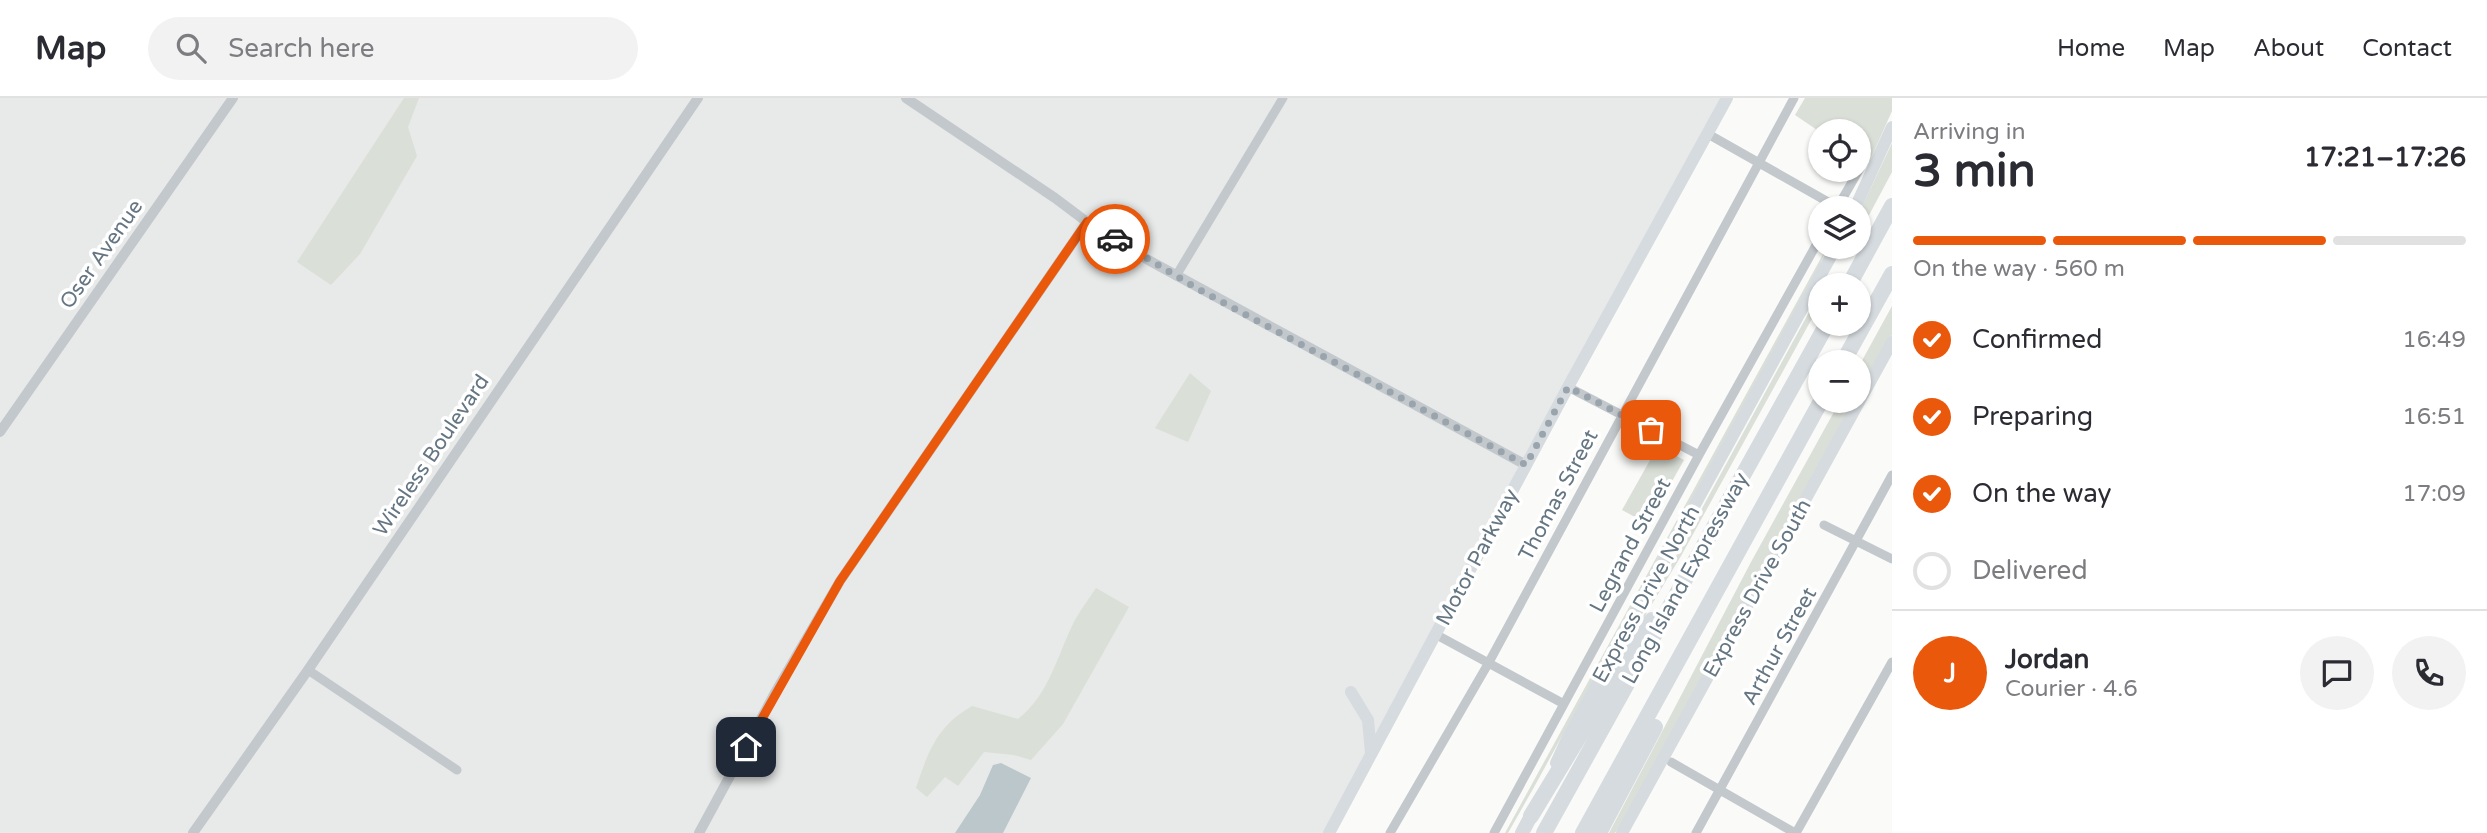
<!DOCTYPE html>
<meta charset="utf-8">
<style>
:root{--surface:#fff;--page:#f2f2f3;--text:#2b2b33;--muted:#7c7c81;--line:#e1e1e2;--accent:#ea580c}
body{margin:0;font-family:"Varela Round",sans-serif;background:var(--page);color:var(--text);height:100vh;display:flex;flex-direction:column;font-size:26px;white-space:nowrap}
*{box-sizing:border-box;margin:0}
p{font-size:23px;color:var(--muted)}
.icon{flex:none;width:38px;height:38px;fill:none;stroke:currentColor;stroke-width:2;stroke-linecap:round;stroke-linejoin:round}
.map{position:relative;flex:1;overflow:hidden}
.details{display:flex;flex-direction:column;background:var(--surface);width:595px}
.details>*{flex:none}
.controls{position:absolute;left:1808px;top:21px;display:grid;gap:14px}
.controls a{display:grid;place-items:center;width:63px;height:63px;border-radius:50%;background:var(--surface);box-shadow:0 2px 5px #0004;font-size:35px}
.pin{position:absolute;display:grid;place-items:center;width:60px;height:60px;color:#fff;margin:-30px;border-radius:14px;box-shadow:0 4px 10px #0006}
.courier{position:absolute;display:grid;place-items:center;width:70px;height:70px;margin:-35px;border:5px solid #ea580c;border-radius:50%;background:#fff;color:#222;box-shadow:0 2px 9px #0007}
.summary em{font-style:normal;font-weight:700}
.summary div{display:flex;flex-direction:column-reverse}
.summary{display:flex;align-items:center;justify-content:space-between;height:119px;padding:0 21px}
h1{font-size:46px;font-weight:700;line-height:52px}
.bar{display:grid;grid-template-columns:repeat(4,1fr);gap:10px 7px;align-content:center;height:84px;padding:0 21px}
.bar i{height:9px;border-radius:5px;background:var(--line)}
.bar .selected{background:var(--accent)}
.bar p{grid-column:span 4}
.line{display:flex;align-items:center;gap:18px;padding:0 21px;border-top:2px solid var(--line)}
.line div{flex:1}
.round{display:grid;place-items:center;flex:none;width:74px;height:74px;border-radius:37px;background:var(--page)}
ol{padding:0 21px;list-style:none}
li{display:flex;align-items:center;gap:21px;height:77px}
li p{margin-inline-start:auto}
li .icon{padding:7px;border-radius:50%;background:var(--accent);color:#fff;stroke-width:4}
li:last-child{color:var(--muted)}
li i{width:38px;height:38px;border:4px solid var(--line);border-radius:50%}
header{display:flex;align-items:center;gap:42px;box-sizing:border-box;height:98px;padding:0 35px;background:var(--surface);border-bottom:2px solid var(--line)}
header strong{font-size:33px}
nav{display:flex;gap:38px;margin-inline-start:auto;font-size:24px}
.search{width:490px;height:63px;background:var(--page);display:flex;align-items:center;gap:18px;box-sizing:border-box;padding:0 24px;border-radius:38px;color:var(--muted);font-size:26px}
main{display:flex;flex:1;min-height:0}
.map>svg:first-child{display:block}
.built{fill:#e8e9e9}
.green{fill:#dadfd7}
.water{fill:#bbc7cb}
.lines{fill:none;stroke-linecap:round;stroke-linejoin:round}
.minor{stroke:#c3c8cc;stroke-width:9}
.tertiary{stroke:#c3c8cc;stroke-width:10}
.secondary{stroke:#d6dbdf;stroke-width:12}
.trunk{stroke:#d6dbdf;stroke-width:14}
.motorway{stroke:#d6dbdf;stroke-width:16}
.done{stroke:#99a4ac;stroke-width:7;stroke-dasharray:0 12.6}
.route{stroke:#ea580c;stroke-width:9}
.labels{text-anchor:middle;stroke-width:7;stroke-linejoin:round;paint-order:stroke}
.street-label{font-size:21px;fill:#657683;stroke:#fff}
</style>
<header>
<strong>Map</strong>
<div class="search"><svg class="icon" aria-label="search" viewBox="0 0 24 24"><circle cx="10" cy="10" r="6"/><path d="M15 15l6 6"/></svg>Search here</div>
<nav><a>Home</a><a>Map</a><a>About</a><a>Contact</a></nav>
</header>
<main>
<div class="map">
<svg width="1892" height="735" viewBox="0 0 1892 735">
<rect width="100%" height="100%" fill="#fafaf8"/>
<path class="built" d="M0,0H1726L1332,735H0Z"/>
<path class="green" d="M404,0H419L408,29L417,58L360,156L331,187L297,164Z
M1805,0H1892V13L1868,67L1859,61L1858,33L1820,34L1795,17Z
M1892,45V74L1859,136V115Z
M1827,149L1819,169L1533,691L1508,735H1505Z
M1820,194V206L1681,458L1628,546Z
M1892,208V237L1859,297V268Z
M1190,275L1211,293L1188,344L1155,330Z
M1840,303H1856L1635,704L1615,735H1609L1751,464Z
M1658,348L1684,362L1648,426L1622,412Z
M1096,490L1129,509L1063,626L1031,662L1014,657L984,654L958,688L945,679L927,699L916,690C928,654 937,628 972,608L1018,621C1050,596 1057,557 1075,522C1081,511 1089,501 1096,490Z"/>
<path class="water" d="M1001,665L1031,680L1003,735H955L980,697L993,667Z"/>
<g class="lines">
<path class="minor" d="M1708,36L1837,109
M1837,110L1863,65
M1176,178L1283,0
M1568,289L1699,357
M1824,427L1892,461
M1435,536L1564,606
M308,572L457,672
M1671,664L1795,735
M1390,735L1488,566L1794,0
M1494,735L1699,357L1820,140
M1696,735L1892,377
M1796,735L1892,564"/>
<path class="tertiary" d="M906,0L1055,100L1087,124L1150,163L1526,367
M0,334L233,0
M193,735L308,572L698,0
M699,735L776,593L840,483L1087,124"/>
<path class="secondary" d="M1855,110L1892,29
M1351,594L1368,622L1371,655
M1556,665L1568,639L1836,149
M1329,735L1568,289L1727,0
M1622,735L1892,244"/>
<path class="trunk" d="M1522,735L1531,718"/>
<path class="motorway" d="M1849,187L1892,108
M1843,264L1892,176
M1531,718L1645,530L1652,522
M1544,735L1827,226
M1583,735L1821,303
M1599,735L1655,629"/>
</g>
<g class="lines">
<path class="done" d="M1115,141L1198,191L1526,367L1568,289L1651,332"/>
<path class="route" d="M746,649L840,483L1087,124L1115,141"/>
</g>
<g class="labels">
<g class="street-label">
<text transform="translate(101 156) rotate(-55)" y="7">Oser Avenue</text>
<text transform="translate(431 357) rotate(-56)" y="7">Wireless Boulevard</text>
<text transform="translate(1558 397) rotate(-62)" y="7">Thomas Street</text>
<text transform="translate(1630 447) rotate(-62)" y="7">Legrand Street</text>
<text transform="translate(1477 459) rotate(-62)" y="7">Motor Parkway</text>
<text transform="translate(1685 480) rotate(-61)" y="7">Long Island Expressway</text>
<text transform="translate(1757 490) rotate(-61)" y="7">Express Drive South</text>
<text transform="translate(1646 496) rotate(-61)" y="7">Express Drive North</text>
<text transform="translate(1779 548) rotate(-61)" y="7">Arthur Street</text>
</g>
</g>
</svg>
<div class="controls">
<a><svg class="icon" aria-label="locate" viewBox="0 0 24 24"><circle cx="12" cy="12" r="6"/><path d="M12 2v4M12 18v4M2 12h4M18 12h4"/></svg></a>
<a><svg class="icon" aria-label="layers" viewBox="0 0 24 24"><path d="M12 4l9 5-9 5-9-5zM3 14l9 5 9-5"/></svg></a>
<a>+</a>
<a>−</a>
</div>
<div class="pin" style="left:1651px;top:332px;background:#ea580c"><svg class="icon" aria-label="bag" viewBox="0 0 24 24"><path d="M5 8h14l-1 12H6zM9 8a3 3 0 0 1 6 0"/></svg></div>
<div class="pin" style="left:746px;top:649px;background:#1f2937"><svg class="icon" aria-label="home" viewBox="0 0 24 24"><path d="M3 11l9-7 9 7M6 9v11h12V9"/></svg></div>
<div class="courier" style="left:1115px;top:141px"><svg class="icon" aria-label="car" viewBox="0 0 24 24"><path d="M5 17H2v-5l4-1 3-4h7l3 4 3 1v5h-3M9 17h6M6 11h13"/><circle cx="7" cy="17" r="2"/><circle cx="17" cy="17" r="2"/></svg></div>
</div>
<section class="details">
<div class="summary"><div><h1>3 min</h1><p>Arriving in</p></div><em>17:21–17:26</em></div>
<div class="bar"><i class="selected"></i><i class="selected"></i><i class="selected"></i><i></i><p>On the way · 560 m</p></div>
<ol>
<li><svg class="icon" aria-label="check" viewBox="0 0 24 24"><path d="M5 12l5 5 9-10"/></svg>Confirmed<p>16:49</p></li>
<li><svg class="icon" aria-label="check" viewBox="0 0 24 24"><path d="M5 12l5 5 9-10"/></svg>Preparing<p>16:51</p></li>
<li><svg class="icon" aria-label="check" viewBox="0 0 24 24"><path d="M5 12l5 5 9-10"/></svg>On the way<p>17:09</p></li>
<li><i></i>Delivered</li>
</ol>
<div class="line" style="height:126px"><b class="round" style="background:var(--accent);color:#fff">J</b><div><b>Jordan</b><p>Courier · 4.6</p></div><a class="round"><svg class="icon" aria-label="chat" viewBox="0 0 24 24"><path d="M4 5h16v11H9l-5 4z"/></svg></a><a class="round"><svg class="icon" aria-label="phone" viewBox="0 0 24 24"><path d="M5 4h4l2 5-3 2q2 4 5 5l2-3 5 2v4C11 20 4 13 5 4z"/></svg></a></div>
</section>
</main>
